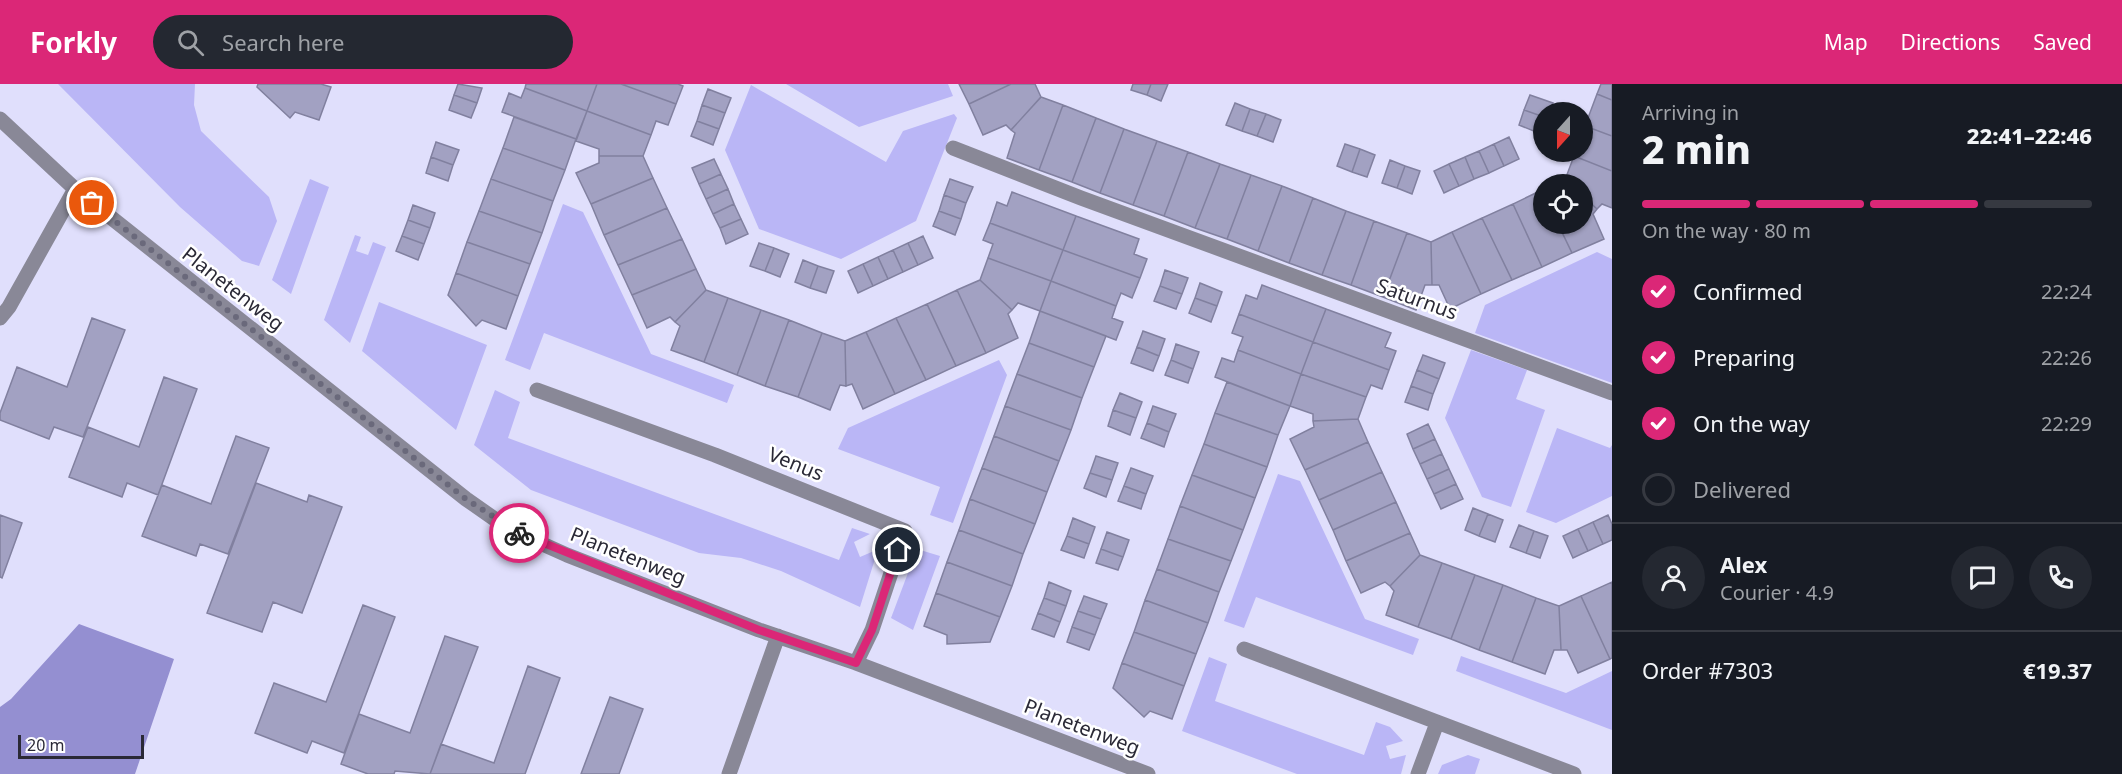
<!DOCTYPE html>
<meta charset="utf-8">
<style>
:root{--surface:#171b24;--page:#242831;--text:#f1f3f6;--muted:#9ea1a6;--line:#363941;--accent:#db2777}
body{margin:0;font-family:"Noto Sans",sans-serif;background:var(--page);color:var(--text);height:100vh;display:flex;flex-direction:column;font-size:22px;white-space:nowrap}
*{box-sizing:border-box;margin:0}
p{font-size:20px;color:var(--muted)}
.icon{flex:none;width:33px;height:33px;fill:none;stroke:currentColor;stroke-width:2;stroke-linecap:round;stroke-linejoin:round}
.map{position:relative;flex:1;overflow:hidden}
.side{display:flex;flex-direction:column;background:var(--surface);width:510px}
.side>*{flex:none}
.needle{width:39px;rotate:201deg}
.fabs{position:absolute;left:1533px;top:18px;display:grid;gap:12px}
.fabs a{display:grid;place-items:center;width:60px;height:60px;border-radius:50%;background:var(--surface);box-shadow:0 2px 4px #0004;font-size:30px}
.scale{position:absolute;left:18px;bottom:15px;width:126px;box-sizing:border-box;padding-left:6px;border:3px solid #2a2936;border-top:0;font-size:16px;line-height:21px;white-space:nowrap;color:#2a2936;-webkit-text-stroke:4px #fff;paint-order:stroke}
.pin{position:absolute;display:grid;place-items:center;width:51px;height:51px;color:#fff;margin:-26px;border:3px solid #fff;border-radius:50%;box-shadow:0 2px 6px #0007}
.courier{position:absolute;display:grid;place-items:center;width:60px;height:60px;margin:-30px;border:4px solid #db2777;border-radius:50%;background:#fff;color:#222;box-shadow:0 2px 8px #0007}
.headline em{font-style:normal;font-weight:800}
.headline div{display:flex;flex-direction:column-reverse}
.headline{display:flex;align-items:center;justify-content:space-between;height:102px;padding:0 30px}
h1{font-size:39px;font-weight:800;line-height:45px}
.bar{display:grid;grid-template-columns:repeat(4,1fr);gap:9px 6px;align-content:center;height:72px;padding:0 30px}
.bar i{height:8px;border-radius:4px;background:var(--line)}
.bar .selected{background:var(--accent)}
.bar p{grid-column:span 4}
.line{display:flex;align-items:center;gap:15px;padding:0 30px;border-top:2px solid var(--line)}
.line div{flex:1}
.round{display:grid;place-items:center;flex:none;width:63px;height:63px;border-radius:32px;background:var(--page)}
ol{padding:0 30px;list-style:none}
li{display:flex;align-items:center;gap:18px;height:66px}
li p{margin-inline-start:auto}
li .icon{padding:6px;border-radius:50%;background:var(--accent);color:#fff;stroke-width:4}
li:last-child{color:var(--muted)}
li i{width:33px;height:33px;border:3px solid var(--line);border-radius:50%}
header{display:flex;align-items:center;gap:36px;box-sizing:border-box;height:84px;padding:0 30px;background:var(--accent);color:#fff}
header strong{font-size:28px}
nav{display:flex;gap:33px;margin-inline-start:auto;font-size:21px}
.search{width:420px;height:54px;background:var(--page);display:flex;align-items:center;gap:15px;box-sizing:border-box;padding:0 21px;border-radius:33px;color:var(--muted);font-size:22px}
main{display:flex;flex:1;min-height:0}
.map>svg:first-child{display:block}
.green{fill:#bab6f6}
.water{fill:#948fd1}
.building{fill:#a2a1c2;stroke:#81809f;stroke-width:1.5}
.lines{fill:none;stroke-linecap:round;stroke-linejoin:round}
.minor{stroke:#898897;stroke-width:15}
.done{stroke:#6a697b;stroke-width:6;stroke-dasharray:0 10.8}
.route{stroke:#db2777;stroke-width:8}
.labels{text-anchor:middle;stroke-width:5;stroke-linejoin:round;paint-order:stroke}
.street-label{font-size:20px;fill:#2a2936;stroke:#fff}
</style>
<header>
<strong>Forkly</strong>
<div class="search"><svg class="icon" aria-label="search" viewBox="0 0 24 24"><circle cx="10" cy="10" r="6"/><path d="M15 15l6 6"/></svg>Search here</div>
<nav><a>Map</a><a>Directions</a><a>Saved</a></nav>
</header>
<main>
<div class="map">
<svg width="1612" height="690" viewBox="0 0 1612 690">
<rect width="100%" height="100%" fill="#e0dffc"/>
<path class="green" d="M58,0H195L194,21L201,47L269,113L277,137L259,182L242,177L180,123Z
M786,0H948L953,12L859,43Z
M751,1L886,78L903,47L954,30L957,34L916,137L841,175L759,145L725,66Z
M310,95L329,103L291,210L272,196Z
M563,120L583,128L651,270L734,301L727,319L544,249L530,286L505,276Z
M355,151L361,153L356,167L368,171L373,158L386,163L350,259L324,236Z
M1597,168L1612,175V299L1475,249L1485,221Z
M379,218L487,261L456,346L362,267Z
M1471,266L1527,286L1516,315L1545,326L1511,423L1482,413L1445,334Z
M999,276L1007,291L953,439L930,431L940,403L838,365L848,344Z
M495,306L520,318L508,354L839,476L852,444L870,450L854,458L860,473L874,467V478L860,523L781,487L741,474L699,469L531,406L474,361Z
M1557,344L1610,364L1612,361V412L1556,439L1526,428Z
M1278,390L1300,397L1365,535L1419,555L1413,571L1256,513L1244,544L1224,537Z
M917,465L940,472L913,546L891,534Z
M1461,572L1566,609L1612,587V646L1456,587Z
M1209,573L1227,580L1215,617L1364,671L1376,638L1390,643L1403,657L1386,662L1390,675L1406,671L1401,690H1297L1182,647Z
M1468,671L1480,675L1475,690H1438L1442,681Z"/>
<path class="water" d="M79,540L174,575L135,690H0V623L11,615Z"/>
<path class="building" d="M258,0H321L331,3L319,36L295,28L290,34L257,3Z
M458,0L482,4L477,19L454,11Z
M526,0H597L587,27L525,4Z
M597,0H621L676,20L668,41L656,37L651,51L587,27Z
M621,0H678L683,2L676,20Z
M959,0H1011L969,20Z
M1011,0H1035L1041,13L1011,46L1006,41L983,51L969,20Z
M1133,0H1151L1147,11L1131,6Z
M1151,0H1168L1161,17L1147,11Z
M1601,0H1612V16L1597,10Z
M525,4L587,27L576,55L502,28L509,9L521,14Z
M708,5L731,14L725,29L702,21Z
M1597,10L1612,16V52L1585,42Z
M454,11L477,19L471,34L449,26Z
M1530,11L1553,19L1549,28H1544V33L1524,26Z
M1041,13L1063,21L1039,86L1007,74L1015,49L1011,46Z
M1235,19L1250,25L1242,47L1226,41Z
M702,21L725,29L719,45L697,37Z
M1063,21L1096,34L1072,98L1039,86Z
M1250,25L1266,30L1257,52L1242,47Z
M1524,26L1544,33L1541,50L1519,41Z
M587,27L651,51L643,72H599V65L576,57Z
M1266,30L1281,36L1273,58L1257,52Z
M514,33L576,55L565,86L503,64Z
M1096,34L1124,45L1100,109L1072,98Z
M697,37L719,45L713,61L691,52Z
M1585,42L1612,52V87L1574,72L1576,68H1582Z
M1124,45L1157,57L1133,121L1100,109Z
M1509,53L1519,75L1504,82L1494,60Z
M1157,57L1188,68L1164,132L1133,121Z
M436,58L459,66L453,81L431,73Z
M1345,60L1360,65L1352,88L1337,82Z
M1494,60L1504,82L1489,89L1479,67Z
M503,64L565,86L553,117L491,95Z
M1360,65L1375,71L1367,93L1352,88Z
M1479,67L1489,89L1474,95L1465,73Z
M1188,68L1220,80L1195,144L1164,132Z
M599,72H643L653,94L591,120L576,89L599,79Z
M1574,72L1612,87V124L1602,120L1597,125L1582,111V100H1571L1565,96Z
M431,73L453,81L448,97L426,89Z
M1465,73L1474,95L1459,102L1449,80Z
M714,75L721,90L699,100L692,84Z
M1390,76L1405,82L1397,104L1382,99Z
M1220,80L1251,91L1227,155L1195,144Z
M1449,80L1459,102L1444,109L1434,87Z
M1405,82L1420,87L1412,110L1397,104Z
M721,90L728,105L706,115L699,100Z
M1251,91L1282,102L1258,167L1227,155Z
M653,94L667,124L604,151L591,120Z
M491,95L553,117L542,149L479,127Z
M950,95L973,103L966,119L944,111Z
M1565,96L1571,100H1555Z
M1282,102L1313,114L1289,179L1258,167Z
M728,105L734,120L713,130L706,115Z
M1542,106L1544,140H1558L1572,169L1542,183L1513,120Z
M1012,108L1076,132L1063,166L990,139L997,118L1007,122Z
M944,111L966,119L961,135L939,127Z
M1582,111L1597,125L1593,130L1604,155L1572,169L1558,140H1582Z
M1313,114L1346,127L1322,191L1289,179Z
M734,120L741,135L720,144L713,130Z
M1513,120L1542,183L1512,196L1482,134Z
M413,121L435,129L430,144L408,136Z
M667,124L682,155L618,181L604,151Z
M479,127L542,149L530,180L467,158Z
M939,127L961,135L955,151L933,142Z
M1346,127L1374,137L1351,201L1322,191Z
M1076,132L1139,155L1134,170L1147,175L1140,194L1063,166Z
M1482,134L1512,196L1481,210L1452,148Z
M741,135L748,150L726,160L720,144Z
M408,136L430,144L424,160L402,152Z
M1374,137L1407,149L1383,213L1351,201Z
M990,139L1063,166L1051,197L988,174L993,160L983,156Z
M1452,148L1481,210L1450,225L1439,201H1432L1431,158Z
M1407,149L1431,158L1432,201H1425L1416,226L1383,213Z
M402,152L424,160L418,176L396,167Z
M923,152L933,174L918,181L908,159Z
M682,155L696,185L632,211L618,181Z
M467,158L530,180L518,212L456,189Z
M759,159L774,164L765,187L750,182Z
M908,159L918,181L903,188L893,166Z
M774,164L789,170L780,193L765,187Z
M893,166L903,188L888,195L878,173Z
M1063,166L1140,194L1132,214L1121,209L1116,222L1051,197Z
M878,173L888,195L873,202L863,180Z
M988,174L1051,197L1040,227L1018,219L1012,226L980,196Z
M803,176L818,182L810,204L795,198Z
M863,180L873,202L858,209L848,187Z
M818,182L834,187L826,209L810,204Z
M696,185L706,206L675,238L670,233L647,244L632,211Z
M1165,186L1188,194L1182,210L1160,202Z
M456,189L518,212L506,245L482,236L476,242L448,211Z
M980,196L1012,226L1008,230L1018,254L986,269L957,206Z
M1051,197L1116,222L1112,234L1123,238L1116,256L1040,227Z
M1200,199L1222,208L1217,222L1195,214Z
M1262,201L1326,225L1313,258L1239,230L1246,211L1257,215Z
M1160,202L1182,210L1176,225L1154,217Z
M706,206L728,214L704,278L671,266L680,242L675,238Z
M957,206L986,269L956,282L927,220Z
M728,214L761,226L737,291L704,278Z
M1195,214L1217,222L1211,238L1189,229Z
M927,220L956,282L926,296L896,234Z
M1326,225L1391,249L1385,263L1396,267L1389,286L1313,258Z
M761,226L789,236L765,302L737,291Z
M1040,227L1106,252L1094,283L1029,259Z
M1239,230L1313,258L1301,290L1238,266L1243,253L1232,249Z
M92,234L125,246L83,353L54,343L49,355L0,336V329L17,283L67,303Z
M896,234L926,296L895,310L866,248Z
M789,236L822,249L798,313L765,302Z
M1143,247L1165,255L1159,272L1137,263Z
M866,248L895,310L863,325L852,300L846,302L845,257Z
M822,249L845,257L846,302L840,301L830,326L798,313Z
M1313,258L1389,286L1382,305L1371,301L1366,313L1301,290Z
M1029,259L1094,283L1082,314L1017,290Z
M1176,260L1199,268L1193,285L1171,276Z
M1137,263L1159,272L1153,287L1131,279Z
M1238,266L1301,290L1290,322L1215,293L1222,274L1234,278Z
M1423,271L1445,279L1439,295L1417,286Z
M1171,276L1193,285L1188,299L1165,291Z
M1417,286L1439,295L1433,310L1411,302Z
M1017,290L1082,314L1071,346L1005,322Z
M1301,290L1366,313L1358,335L1313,337V330L1290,322Z
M164,293L197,305L158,411L127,399L122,413L69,393L88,343L139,363Z
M1227,298L1290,322L1278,351L1215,329Z
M1411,302L1433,310L1428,326L1405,318Z
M1120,309L1142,318L1136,334L1113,326Z
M1005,322L1071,346L1059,377L994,352Z
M1153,322L1176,330L1169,348L1147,339Z
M1113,326L1136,334L1130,351L1108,342Z
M1215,329L1278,351L1267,383L1204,360Z
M1358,335L1368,358L1305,386L1290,355L1314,343L1313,337Z
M1147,339L1169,348L1164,363L1141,354Z
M1428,340L1435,355L1413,365L1407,350Z
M236,352L269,364L228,470L200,460L196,472L142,452L162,401L211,420Z
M994,352L1059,377L1047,408L982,384Z
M1435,355L1442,370L1420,380L1413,365Z
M1368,358L1382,388L1319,416L1305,386Z
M1204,360L1267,383L1255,414L1192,391Z
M1442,370L1449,385L1427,395L1420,380Z
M1096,372L1118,379L1112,396L1090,389Z
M982,384L1047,408L1035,440L970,415Z
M1131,384L1153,392L1146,410L1124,402Z
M1449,385L1456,400L1434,410L1427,395Z
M1382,388L1396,418L1333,446L1319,416Z
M1090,389L1112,396L1106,413L1084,404Z
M1192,391L1255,414L1243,446L1180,422Z
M256,399L307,418L309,411L342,423L302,529L273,518L262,548L207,529Z
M1456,400L1463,415L1441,425L1434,410Z
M1124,402L1146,410L1141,425L1118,417Z
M970,415L1035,440L1023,470L959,446Z
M1396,418L1410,449L1346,477L1333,446Z
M1180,422L1243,446L1231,477L1168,455Z
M1473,424L1488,430L1479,452L1465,446Z
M1488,430L1503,436L1495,458L1479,452Z
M0,431L22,439L2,494L0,493Z
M1608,431L1612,440V456L1603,460L1593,438Z
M1073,434L1095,443L1089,460L1067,452Z
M1593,438L1603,460L1588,467L1578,445Z
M1519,441L1534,447L1526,469L1510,463Z
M1578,445L1588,467L1573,474L1563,452Z
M959,446L1023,470L1012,502L947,478Z
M1534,447L1548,452L1540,474L1526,469Z
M1107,448L1129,456L1123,473L1101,465Z
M1410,449L1420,471L1390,502L1385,498L1361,509L1346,477Z
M1067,452L1089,460L1084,474L1061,466Z
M1168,455L1231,477L1219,508L1157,485Z
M1101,465L1123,473L1118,486L1096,479Z
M1420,471L1442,479L1418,543L1386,531L1394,507L1390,502Z
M947,478L1012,502L1000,533L936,509Z
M1442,479L1475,491L1451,555L1418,543Z
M1157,485L1219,508L1208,539L1145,516Z
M1475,491L1503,501L1479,566L1451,555Z
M1049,498L1071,507L1066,522L1044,514Z
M1612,498V574L1610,575L1581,512Z
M1503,501L1536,514L1512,578L1479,566Z
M936,509L1000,533L990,558L947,560V551L924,542Z
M1084,512L1107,520L1101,535L1078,527Z
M1581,512L1610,575L1578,589L1567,566H1561L1559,522Z
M1044,514L1066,522L1060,538L1038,529Z
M1536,514L1559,522L1561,566H1554L1545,590L1512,578Z
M1145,516L1208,539L1196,570L1134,548Z
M363,521L395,533L344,669L312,657L307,669L255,649L274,599L326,618Z
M1078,527L1101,535L1095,551L1072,543Z
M1038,529L1060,538L1054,553L1032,545Z
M1072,543L1095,551L1089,566L1067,558Z
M1134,548L1196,570L1184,602L1122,579Z
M445,552L478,563L430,690L395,687L394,690H368L341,680L359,630L410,649Z
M1122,579L1184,602L1172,635L1150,627L1144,633L1113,604Z
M528,582L560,594L525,690H430L441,660L494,679Z
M610,613L643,625L619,690H581Z"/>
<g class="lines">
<path class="minor" d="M0,35L75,105L466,415L509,445L567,471L759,546L856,579L1148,690
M953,64L1081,114L1612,309
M0,234L9,223L75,105
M537,306L715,371L905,447L872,546L856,579
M1244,565L1574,690
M729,690L778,552
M1418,690L1437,639"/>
</g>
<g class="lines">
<path class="done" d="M92,119L466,415L519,449"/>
<path class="route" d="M519,449L759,546L856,579L872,546L898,466"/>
</g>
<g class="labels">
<g class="street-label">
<text transform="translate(233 205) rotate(38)" y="7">Planetenweg</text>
<text transform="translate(1417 215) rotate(20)" y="7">Saturnus</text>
<text transform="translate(796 380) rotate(22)" y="7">Venus</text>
<text transform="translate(628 472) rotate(22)" y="7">Planetenweg</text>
<text transform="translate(1082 643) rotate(21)" y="7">Planetenweg</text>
</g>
</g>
</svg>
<div class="fabs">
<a><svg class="needle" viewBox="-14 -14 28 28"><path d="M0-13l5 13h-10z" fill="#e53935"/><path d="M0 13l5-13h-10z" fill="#9ea1a6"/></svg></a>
<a><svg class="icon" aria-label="locate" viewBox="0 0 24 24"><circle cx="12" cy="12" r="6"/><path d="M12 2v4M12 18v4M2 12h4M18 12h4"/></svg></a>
</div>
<div class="scale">20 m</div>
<div class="pin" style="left:92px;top:119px;background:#ea580c"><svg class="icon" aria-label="bag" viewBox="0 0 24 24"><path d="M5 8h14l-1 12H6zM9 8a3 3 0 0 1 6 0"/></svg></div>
<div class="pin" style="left:898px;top:466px;background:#1f2937"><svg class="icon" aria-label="home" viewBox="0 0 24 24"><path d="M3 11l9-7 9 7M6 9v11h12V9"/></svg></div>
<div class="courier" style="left:519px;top:449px"><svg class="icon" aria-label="bike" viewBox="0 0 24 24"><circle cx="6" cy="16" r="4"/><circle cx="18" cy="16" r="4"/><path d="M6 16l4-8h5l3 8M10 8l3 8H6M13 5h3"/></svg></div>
</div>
<section class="side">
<div class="headline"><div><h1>2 min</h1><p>Arriving in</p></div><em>22:41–22:46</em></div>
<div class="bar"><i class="selected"></i><i class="selected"></i><i class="selected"></i><i></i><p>On the way · 80 m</p></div>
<ol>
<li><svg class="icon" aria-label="check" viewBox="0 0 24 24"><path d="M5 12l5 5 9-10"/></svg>Confirmed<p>22:24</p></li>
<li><svg class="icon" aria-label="check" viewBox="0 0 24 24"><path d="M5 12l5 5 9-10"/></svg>Preparing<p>22:26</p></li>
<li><svg class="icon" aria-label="check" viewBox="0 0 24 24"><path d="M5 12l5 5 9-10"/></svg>On the way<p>22:29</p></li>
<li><i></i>Delivered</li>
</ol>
<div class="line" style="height:108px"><a class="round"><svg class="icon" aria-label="person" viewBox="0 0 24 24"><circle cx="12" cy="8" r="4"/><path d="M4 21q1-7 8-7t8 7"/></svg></a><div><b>Alex</b><p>Courier · 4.9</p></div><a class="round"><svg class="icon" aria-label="chat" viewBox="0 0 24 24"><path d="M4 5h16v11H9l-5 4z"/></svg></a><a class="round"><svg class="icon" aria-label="phone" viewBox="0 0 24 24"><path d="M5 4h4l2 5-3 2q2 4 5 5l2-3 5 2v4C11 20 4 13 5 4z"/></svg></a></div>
<div class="line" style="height:78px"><div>Order #7303</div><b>€19.37</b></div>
</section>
</main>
